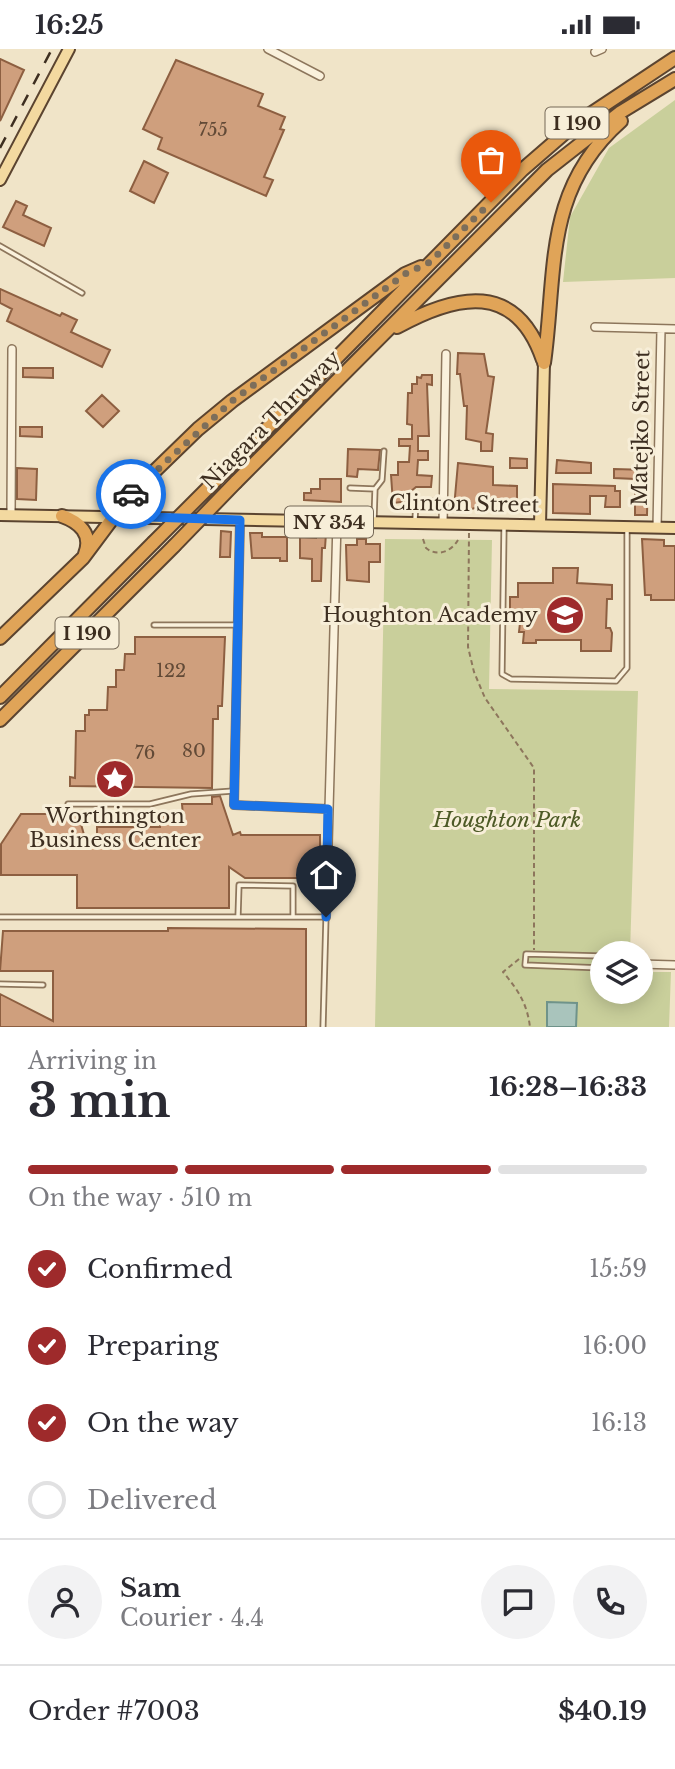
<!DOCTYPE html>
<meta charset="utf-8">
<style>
:root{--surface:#fff;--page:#f2f2f3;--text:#2b2b33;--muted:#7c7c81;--line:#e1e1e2;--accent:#9e2a2b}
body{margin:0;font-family:"Libre Baskerville",serif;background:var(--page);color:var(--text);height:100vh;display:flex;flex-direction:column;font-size:26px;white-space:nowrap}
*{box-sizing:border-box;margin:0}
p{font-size:23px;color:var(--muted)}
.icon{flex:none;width:38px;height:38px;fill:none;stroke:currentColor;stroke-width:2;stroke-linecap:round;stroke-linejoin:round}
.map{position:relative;height:978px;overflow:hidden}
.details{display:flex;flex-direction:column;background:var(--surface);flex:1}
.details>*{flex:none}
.controls{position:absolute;left:590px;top:892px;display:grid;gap:14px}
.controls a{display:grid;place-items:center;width:63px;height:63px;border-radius:50%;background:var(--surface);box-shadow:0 4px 18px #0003;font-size:35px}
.pin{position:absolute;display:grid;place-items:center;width:60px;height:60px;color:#fff;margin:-72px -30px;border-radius:50% 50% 50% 0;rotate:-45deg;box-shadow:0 0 7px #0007}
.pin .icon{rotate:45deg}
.courier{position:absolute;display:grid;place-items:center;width:70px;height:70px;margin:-35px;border:5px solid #1a73e8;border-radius:50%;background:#fff;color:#222;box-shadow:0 2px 9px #0007}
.summary em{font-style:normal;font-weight:700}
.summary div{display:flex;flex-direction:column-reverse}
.summary{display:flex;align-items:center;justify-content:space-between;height:119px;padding:0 28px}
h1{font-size:46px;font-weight:700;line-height:52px}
.bar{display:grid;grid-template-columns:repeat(4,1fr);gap:10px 7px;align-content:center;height:84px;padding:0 28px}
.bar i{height:9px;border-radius:5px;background:var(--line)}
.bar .active{background:var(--accent)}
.bar p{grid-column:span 4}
.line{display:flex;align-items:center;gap:18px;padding:0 28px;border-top:2px solid var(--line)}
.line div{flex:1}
.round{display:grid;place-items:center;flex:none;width:74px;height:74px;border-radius:37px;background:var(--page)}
ol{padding:0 28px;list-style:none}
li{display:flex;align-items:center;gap:21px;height:77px}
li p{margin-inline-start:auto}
li .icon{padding:7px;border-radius:50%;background:var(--accent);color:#fff;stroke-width:4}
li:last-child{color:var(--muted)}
li i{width:38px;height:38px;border:4px solid var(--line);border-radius:50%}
.status{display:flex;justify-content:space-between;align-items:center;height:49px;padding:0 35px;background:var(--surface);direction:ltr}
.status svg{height:19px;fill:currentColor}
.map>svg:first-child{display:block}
.green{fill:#c9cf9b}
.water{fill:#a9c4bc;stroke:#6f938a;stroke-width:2}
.building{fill:#cf9f7d;stroke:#8d5f41;stroke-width:2}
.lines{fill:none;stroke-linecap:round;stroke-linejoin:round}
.lane-casing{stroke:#8d765c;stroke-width:7}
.street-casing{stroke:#8d765c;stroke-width:10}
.primary-casing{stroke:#5b4430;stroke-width:14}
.highway-casing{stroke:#5b4430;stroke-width:16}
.path{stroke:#8d765c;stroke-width:2;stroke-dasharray:5 3.5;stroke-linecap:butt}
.lane{stroke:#faf1dc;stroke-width:3.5}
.street{stroke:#faf1dc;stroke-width:7}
.primary{stroke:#f3d9a0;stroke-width:10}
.highway{stroke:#e0a458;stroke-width:12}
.rail{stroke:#3d2e20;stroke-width:2.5;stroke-dasharray:12 12;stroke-linecap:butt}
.highway-bridge-casing{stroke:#5b4430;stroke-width:16;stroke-linecap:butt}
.highway-bridge{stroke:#e0a458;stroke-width:12}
.done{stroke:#7c6e5b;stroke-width:7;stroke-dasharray:0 12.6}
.route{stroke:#1a73e8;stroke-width:9}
.labels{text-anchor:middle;stroke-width:6;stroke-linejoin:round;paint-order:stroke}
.number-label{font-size:18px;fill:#624a37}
.shield{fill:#f7eed8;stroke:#756857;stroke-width:2}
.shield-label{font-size:19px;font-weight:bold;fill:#3d2e20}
.street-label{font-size:21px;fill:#3d2e20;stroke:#f7eed8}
.poi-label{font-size:21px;fill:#3d2e20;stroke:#f7eed8;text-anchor:end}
.park-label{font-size:21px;font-style:italic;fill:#4d5a26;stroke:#f7eed8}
</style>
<div class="status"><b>16:25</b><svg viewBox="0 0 49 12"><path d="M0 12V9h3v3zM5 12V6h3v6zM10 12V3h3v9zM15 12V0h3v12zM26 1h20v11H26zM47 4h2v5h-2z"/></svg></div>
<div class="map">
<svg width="675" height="978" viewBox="0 0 675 978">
<rect width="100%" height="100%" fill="#f0e4c8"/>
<path class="green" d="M675,51V229L563,233L570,168L609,99Z
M385,490L492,491L489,640L638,642L630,905H602V943H640L641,923H671L669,978H375Z"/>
<path class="water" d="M547,953L577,954L576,978H547Z"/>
<path class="building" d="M0,10L24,21L0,72Z
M176,11L263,45L258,57L285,68L280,80L284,81L264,128L273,131L266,147L158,100L162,89L143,80Z
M144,112L168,124L154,154L130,142Z
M16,152L27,157L23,166L51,179L44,197L3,178Z
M0,240L60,267L62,264L77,271L71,283L110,301L102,318L7,272L12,260L0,254Z
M458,304L484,305L488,327L494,328L486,384L493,385L492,402H481V393L466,390L467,357H464L460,325H457Z
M23,319H53V329L23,328Z
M422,326H432V336L427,335L429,387H418V402H428V411H418L417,426L432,427L431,438H416L410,443V452L393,454L391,426H398V413H409L410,397H399V390H412V376L407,375L408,344H412V335H417V328L421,329Z
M102,346L119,362L103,378L86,362Z
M20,378H42V388L20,387Z
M348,400L380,401L378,421L358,420L357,428L347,427Z
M510,409L527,410V419H510Z
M557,411L591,414V424H556Z
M458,414L493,418V436L517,437V454L491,453L472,460L454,459Z
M17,419L37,420L36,451L17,450Z
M614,420L648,421L647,466H635V430L614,429Z
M320,430H341V453L304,451V444H311V440H320Z
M553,435L615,437V442H620V458H605L606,447H590V465L553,464Z
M221,482L231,483L230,508H220Z
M250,484H262V488H287V512H280V509H252Z
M316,484H326L325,499H322L321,532H312V510L300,509V488L316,489Z
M357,490H366V495H380V513H369V533L347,531L346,496H357Z
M642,490L664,491V497H675V551H651V546H645Z
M553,519H578L577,534L612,536V550H607L606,579H610L612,584L611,602H581V591H536V594H523L524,583H519L520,574H510V548H518V534H553Z
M135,588H225L222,657H218V670H213L212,739L70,737V728L75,729L76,682H85V666H89V661H107L108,638H116V621H124L125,605H135Z
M220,747L233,786L240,783L241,786H320V829H245L229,818V859H77V826H1V795L21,765H78L85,789H97V778H160V767H183L182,755H212V748Z
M168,879L306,880V978H0V945L53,972V922H0L3,882H168Z"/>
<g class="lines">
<defs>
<path id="lane" d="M0,197L82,244
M350,439L375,440L374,471
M375,440L382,431L384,402
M415,471L416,452H443
M504,479L502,625L511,630L616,632L627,619V480
M154,576H236
M68,755H150L191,745L233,742
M0,868H326L323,978
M238,868L239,836L293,837V867
M602,907L526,905L525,916L602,919
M0,935L43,936"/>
<path id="street" d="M268,0L320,27
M595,3L602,0
M595,278L675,280
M11,466L12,300
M240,471L234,756L328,760
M443,475L446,305
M657,479L661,280
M326,868L337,473
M640,915L675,916"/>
<path id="primary" d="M0,131L69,0
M0,466L675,479
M540,475L544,314"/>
<path id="highway" d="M397,278C457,245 516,232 543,311
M544,314C557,222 543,141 621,72
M216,431L522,121L574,76L675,9
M236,433L547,121L621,63L675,30
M62,467C79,473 93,485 85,505
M0,589L83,509L130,446L198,380L232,352L405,225L421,218
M0,648L153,494
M0,671L174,497"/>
</defs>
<use href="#lane" class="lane-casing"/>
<use href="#street" class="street-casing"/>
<use href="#primary" class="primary-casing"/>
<use href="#highway" class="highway-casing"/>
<path class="path" d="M469,484L468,598L474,623L485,649L534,719V901
M423,490L426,499C437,508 451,503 458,491
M519,910L503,923C518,941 527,954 530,978"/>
<use href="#lane" class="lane"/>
<use href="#street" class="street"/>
<use href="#primary" class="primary"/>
<use href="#highway" class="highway"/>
<path class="rail" d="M0,99L52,0"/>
<defs>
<path id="highway-bridge" d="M153,494L216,431
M174,497L236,433"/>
</defs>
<use href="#highway-bridge" class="highway-bridge-casing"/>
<use href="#highway-bridge" class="highway-bridge"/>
</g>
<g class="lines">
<path class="done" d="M131,445L232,352L405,225L430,213L491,153"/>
<path class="route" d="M131,445L118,467L240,471L234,756L328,760L326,868"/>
</g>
<defs>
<symbol id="school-disc" viewBox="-11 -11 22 22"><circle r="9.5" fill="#9e2a2b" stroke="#f7eed8"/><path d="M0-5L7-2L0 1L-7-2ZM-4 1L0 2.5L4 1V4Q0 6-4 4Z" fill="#fff"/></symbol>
<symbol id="sight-disc" viewBox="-11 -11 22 22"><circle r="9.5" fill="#9e2a2b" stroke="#f7eed8"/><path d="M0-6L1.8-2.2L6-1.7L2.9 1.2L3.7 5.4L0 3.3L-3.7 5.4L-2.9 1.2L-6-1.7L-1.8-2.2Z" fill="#fff"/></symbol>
</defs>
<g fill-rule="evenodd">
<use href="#school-disc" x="543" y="544" width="44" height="44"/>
<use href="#sight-disc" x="93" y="708" width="44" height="44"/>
</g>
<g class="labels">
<g class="number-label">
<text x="213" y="87">755</text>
<text x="171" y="628">122</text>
<text x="194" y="708">80</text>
<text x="145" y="710">76</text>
</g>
<g class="shield">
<rect x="545.5" y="58.5" width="63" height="31" rx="5"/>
<rect x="285" y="457.5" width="88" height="31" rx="5"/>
<rect x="55.5" y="568.5" width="63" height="31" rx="5"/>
</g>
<g class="shield-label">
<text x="577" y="81">I 190</text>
<text x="329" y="480">NY 354</text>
<text x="87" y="591">I 190</text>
</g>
<g class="street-label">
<text transform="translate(271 371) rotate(-45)" y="7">Niagara Thruway</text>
<text transform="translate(641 379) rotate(-89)" y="7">Matejko Street</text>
<text transform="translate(464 455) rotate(1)" y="7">Clinton Street</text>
</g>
<g class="poi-label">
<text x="538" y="573">Houghton Academy</text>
<text x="115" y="774" text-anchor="middle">Worthington<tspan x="115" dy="24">Business Center</tspan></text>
</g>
<g class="park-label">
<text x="507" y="778">Houghton Park</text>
</g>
</g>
</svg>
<div class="controls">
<a><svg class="icon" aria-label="layers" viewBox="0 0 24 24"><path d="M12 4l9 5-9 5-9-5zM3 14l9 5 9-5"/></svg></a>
</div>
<div class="pin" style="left:491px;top:153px;background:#ea580c"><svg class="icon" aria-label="bag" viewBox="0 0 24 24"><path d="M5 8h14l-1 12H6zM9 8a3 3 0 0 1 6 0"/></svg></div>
<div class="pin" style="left:326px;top:868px;background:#1f2937"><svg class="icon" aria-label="home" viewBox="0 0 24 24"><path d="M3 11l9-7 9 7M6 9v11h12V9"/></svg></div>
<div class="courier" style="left:131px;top:445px"><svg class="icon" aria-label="car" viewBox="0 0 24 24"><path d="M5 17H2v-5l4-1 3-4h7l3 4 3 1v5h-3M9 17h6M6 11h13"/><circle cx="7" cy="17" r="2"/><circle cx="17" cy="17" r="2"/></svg></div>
</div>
<section class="details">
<div class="summary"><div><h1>3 min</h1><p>Arriving in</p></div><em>16:28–16:33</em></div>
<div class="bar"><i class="active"></i><i class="active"></i><i class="active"></i><i></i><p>On the way · 510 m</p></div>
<ol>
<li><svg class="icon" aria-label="check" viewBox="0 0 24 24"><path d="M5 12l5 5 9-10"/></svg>Confirmed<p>15:59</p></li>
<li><svg class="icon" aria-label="check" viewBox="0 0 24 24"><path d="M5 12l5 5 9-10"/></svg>Preparing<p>16:00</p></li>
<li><svg class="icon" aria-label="check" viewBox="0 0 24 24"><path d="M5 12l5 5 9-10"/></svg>On the way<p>16:13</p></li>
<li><i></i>Delivered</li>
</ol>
<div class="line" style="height:126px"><a class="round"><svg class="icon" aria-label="person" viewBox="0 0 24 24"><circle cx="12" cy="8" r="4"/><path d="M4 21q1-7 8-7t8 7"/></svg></a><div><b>Sam</b><p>Courier · 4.4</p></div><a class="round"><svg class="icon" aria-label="chat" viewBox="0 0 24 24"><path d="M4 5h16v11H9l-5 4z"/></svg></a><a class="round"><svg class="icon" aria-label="phone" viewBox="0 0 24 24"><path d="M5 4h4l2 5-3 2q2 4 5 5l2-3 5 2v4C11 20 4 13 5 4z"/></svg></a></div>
<div class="line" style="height:91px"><div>Order #7003</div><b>$40.19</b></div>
</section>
